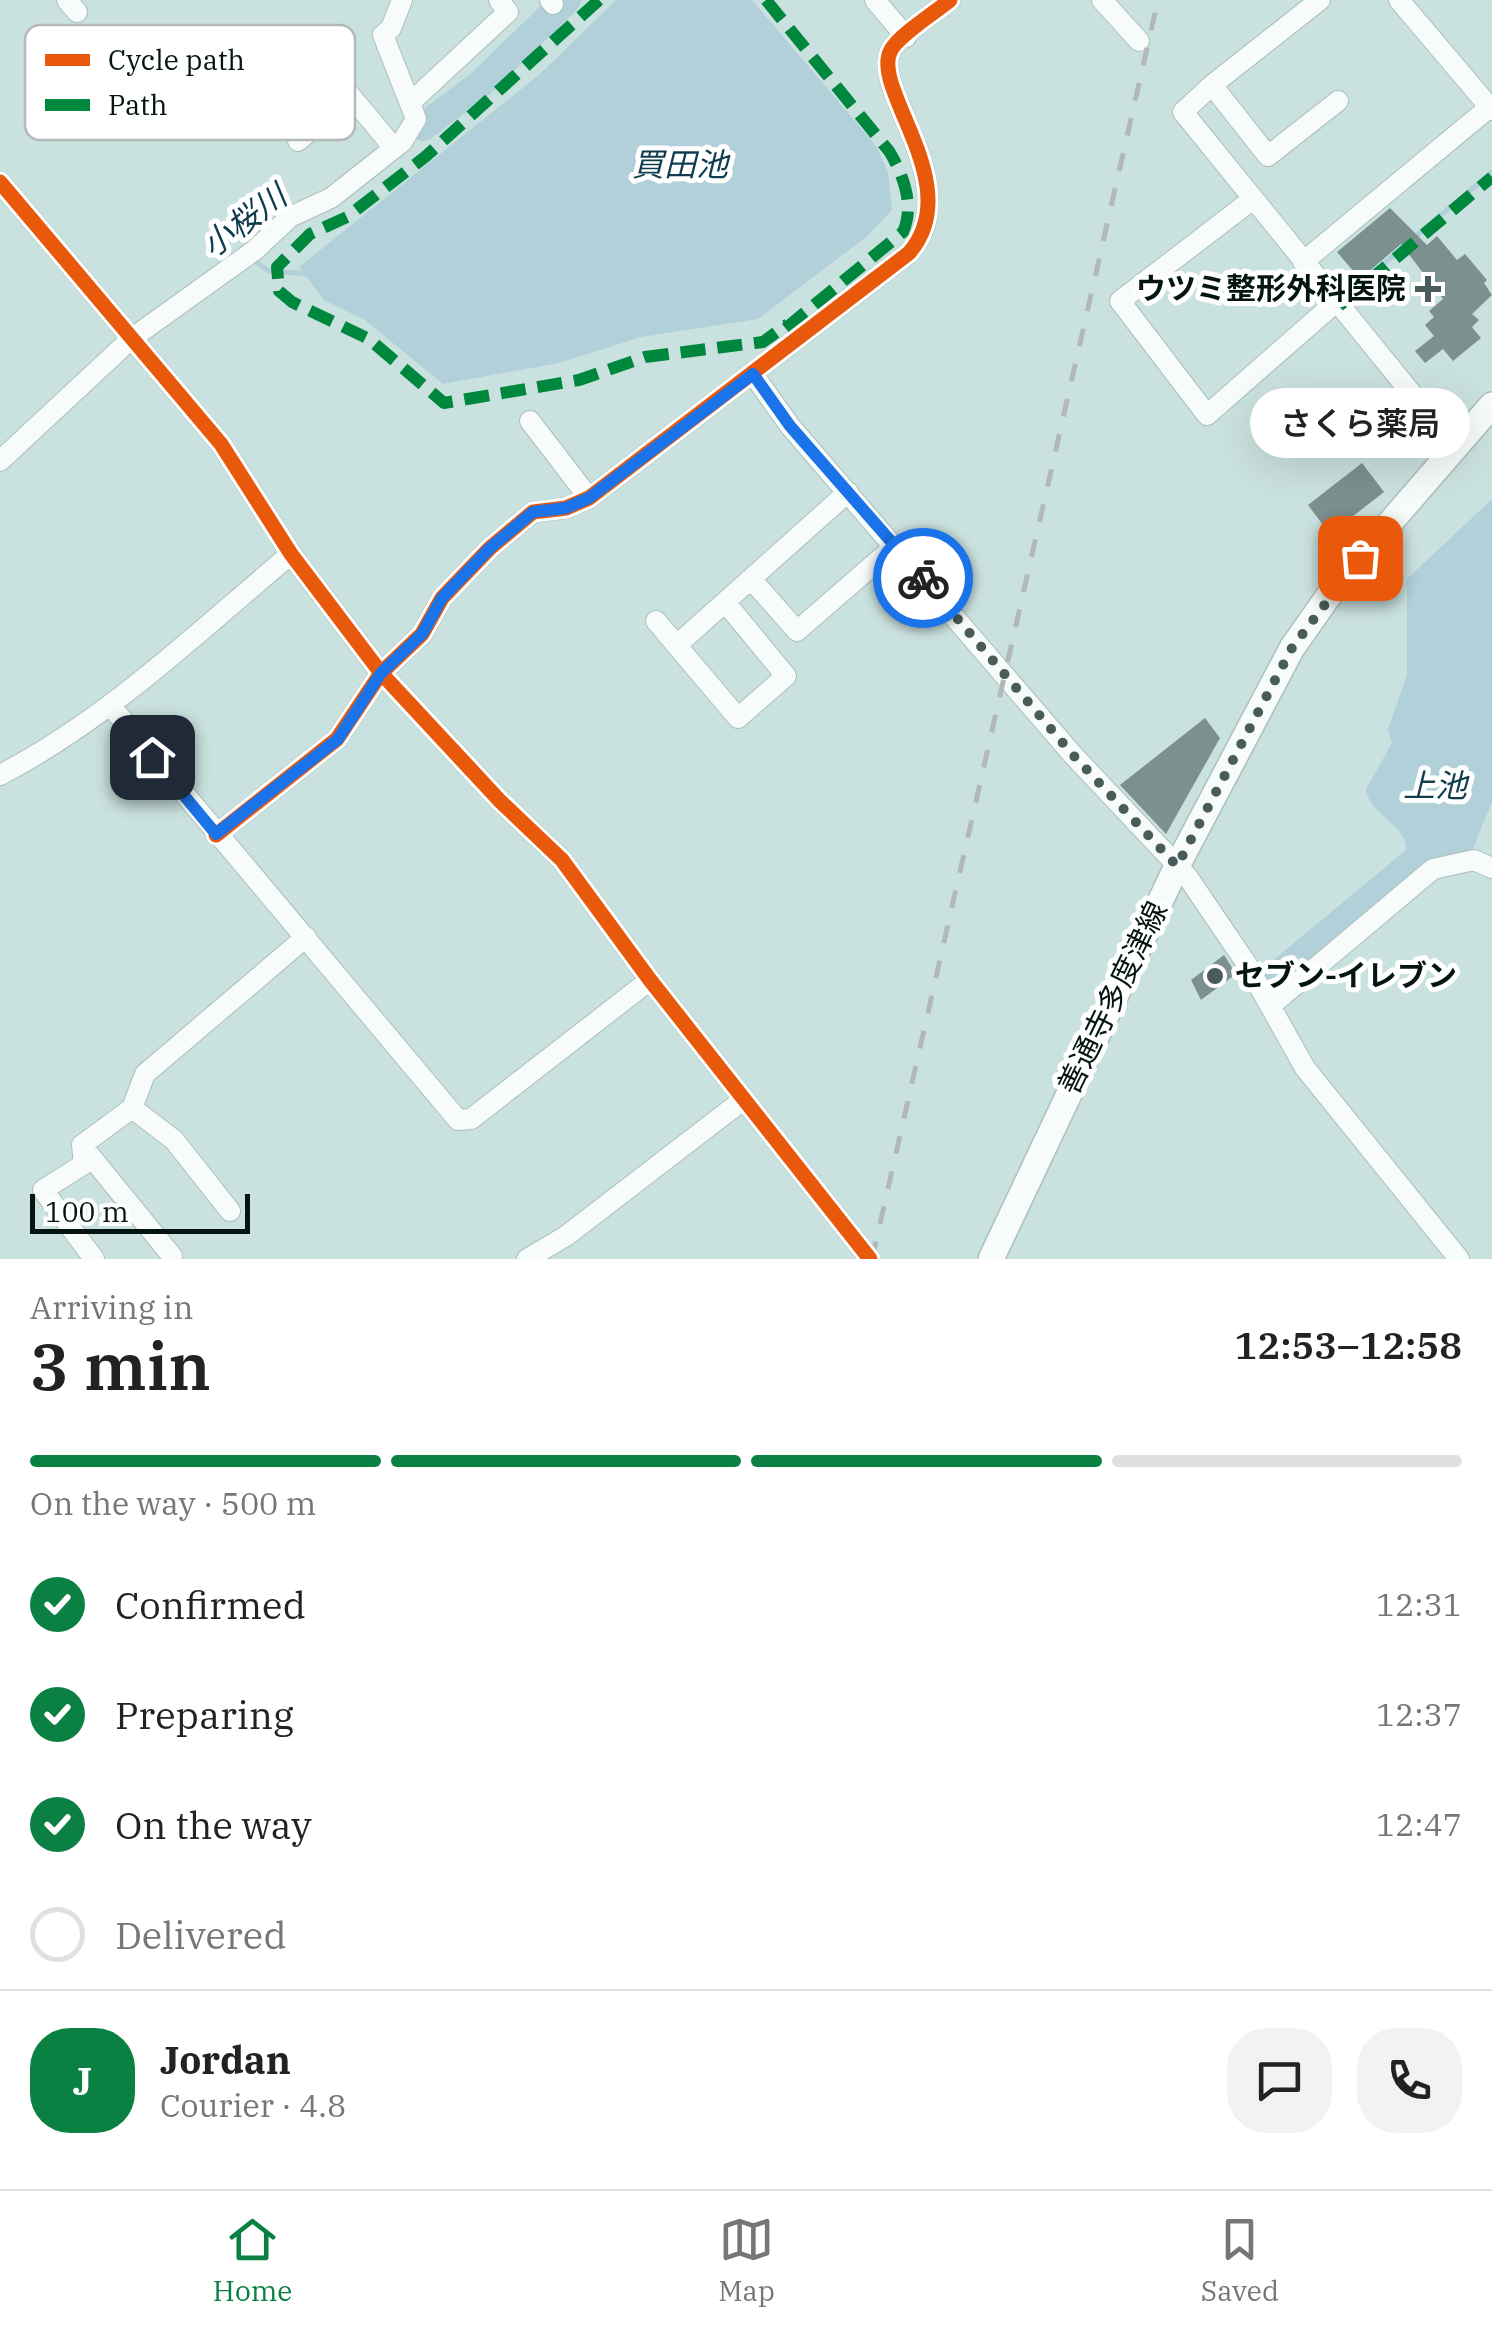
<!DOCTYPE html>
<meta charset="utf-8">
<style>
:root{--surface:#fff;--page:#f2f2f2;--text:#222;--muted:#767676;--line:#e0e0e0;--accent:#0b8043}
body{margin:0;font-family:"IBM Plex Serif","Noto Sans JP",serif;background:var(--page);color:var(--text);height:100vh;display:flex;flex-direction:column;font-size:38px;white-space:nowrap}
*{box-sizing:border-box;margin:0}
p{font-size:32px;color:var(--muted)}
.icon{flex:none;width:55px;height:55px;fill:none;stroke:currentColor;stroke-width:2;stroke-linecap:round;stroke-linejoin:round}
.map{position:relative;height:1259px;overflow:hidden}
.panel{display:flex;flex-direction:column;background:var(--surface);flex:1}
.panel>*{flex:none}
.scale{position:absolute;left:30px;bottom:25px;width:220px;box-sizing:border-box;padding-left:10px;border:5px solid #041411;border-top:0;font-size:28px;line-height:35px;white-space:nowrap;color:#041411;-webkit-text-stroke:8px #fff;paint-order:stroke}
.pin{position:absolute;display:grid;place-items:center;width:85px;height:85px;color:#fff;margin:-42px;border-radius:20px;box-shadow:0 5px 15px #0006}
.courier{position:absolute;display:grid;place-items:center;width:100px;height:100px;margin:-50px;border:8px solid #1a73e8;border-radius:50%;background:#fff;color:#222;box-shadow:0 2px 12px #0007}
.bubble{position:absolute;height:70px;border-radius:35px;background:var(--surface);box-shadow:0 10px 40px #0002;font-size:32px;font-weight:600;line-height:70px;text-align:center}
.headline em{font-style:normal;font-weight:600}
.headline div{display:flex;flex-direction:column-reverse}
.headline{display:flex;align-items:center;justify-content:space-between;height:170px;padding:0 30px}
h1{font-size:65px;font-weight:600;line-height:75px}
.bar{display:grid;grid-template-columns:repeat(4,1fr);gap:15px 10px;align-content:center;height:120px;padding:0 30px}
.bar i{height:12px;border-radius:8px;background:var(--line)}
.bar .selected{background:var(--accent)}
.bar p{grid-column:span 4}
.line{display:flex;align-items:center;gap:25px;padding:0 30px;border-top:2px solid var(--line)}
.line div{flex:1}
.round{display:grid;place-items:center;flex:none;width:105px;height:105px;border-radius:40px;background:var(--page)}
ol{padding:0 30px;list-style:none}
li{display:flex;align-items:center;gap:30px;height:110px}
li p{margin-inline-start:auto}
li .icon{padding:10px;border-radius:50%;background:var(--accent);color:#fff;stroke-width:4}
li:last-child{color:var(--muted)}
li i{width:55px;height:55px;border:5px solid var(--line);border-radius:50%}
.menu{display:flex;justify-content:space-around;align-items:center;height:140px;border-top:2px solid var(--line);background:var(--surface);font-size:28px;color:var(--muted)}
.menu a{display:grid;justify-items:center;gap:5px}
.menu .selected{color:var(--accent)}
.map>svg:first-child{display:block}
.water{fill:#b2d0da}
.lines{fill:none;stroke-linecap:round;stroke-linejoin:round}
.stream{stroke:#b2d0da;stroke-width:5}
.river{stroke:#b2d0da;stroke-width:28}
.building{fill:#7c908f}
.minor-casing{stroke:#acbfbc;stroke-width:22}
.major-casing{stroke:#acbfbc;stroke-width:28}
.minor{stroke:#f7fbfa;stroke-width:20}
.major{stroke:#f7fbfa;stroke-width:25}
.rail{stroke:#b2b8b7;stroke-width:5;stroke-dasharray:18 18;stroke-linecap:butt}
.quiet{stroke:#00873e;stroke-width:12;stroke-dasharray:25 12;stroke-linecap:butt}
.cycleway-casing{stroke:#fff;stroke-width:21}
.cycleway{stroke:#e8590c;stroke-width:15}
.done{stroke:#495c59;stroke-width:10;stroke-dasharray:0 18}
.route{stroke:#1a73e8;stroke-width:12}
.poi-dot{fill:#495c59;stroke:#fff;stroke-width:4}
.labels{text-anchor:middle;stroke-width:10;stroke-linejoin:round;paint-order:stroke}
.poi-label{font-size:30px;font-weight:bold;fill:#041411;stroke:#fff;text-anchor:end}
.street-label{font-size:30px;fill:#041411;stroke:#fff}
.water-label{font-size:32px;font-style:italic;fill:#0f3c4e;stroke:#fff}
.key{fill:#fff;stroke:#b4b8b8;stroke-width:2.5}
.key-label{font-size:28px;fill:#041411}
</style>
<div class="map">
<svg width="1492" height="1259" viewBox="0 0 1492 1259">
<rect width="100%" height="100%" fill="#cae2df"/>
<path class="water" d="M616,0H752L877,147L888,173L892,210L866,237L758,319L641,337L559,363L443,384L365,320L324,300L299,267L540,74Z
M1492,499V802L1472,851L1444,856L1426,867L1275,991L1259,972L1406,850C1407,824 1369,815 1366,789L1392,743L1388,729L1407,675V579Z"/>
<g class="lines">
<path class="stream" d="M1415,237L1492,172
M253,260L269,271L308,274
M1345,297L1407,244"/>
<path class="river" d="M423,127L479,85L567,0"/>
</g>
<path class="building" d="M1390,208L1427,245L1437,236L1457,260L1465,254L1487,280L1484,283L1492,295L1472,314L1479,320L1472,327L1481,338L1453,361L1443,349L1425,363L1415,351L1434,336L1425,325L1434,317L1429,311L1443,299L1401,244L1360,279L1337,252Z
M1362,463L1384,492L1330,534L1308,505Z
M1205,718L1220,738L1166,834L1120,785Z
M1224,955L1236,974L1201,1000L1191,980Z"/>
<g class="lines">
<defs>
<path id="minor" d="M67,0L77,12
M550,0L553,4
M875,0L906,37
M1102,0L1139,41
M1399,0L1492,110
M1212,85L1320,0
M344,88L394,148
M1338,101L1268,156L1212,85L1183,112L1455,447
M411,102L508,12L499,0
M298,141L351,96
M0,182L221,444L291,554L381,673L500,801L562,860L650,980L870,1259
M1253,199L1120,301L1207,415L1336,302
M1303,262L1490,107
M753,374L790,426L1073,755L1187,876L1246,963L1305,1068L1459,1259
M530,421L589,498
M0,461L131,339L255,250L290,217L331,198L402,142L416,119L383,35L391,28L402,0
M751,579L797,631L895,546
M656,621L738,718L786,676L725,602
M677,645L848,492
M110,705L458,1120L471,1119L650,980
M0,775C108,719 198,632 291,554
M216,835L337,739L381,673L422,634L442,598L490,548L533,512L566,508L589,498L909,253C968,185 869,88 891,50C899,35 936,12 950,0
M1270,1006L1433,869L1474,860L1492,868
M132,1108L174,1140L230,1211
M83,1147L172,1256
M94,1259L43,1190L84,1164L82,1145L132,1108L145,1074L306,937
M527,1259L566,1236L743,1100"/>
<path id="major" d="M991,1259L1177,866L1292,648L1337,584L1492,405"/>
</defs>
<use href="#minor" class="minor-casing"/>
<use href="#major" class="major-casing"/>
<use href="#minor" class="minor"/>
<use href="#major" class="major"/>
<path class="rail" d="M872,1259L1158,0"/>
<path class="quiet" d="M599,0L425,157L347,217L310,234L277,267L279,291L292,302L369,339L444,403L579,380L645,357L763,342L788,324
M766,0L889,151C903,174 915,205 903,232L780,333
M1339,306L1492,177"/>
<defs>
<path id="cycleway" d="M0,182L221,444L291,554L381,673L500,801L562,860L650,980L870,1259
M216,835L337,739L381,673L422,634L442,598L490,548L533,512L566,508L589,498L909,253C968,185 869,88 891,50C899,35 936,12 950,0"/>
</defs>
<use href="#cycleway" class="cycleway-casing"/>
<use href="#cycleway" class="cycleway"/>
</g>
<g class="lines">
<path class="done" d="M923,578L1073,755L1177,866L1292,648L1360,558"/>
<path class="route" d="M152,757L216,834L338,739L381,673L422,634L442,598L490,548L533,512L566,508L589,498L753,374L790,426L923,578"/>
</g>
<g class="poi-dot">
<path d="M1423 274h10v10h10v10h-10v10h-10v-10h-10v-10h10z"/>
<circle cx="1215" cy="976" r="10"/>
</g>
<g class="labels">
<g class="poi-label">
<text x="1406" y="299">ウツミ整形外科医院</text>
<text x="1235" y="986" text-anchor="start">セブン-イレブン</text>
</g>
<g class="street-label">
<text transform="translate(1113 998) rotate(-64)" y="10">善通寺多度津線</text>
</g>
<g class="water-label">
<text x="680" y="176">買田池</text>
<text transform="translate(244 221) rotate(-37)" y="11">小桜川</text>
<text x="1435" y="797">上池</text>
</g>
</g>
<rect x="25" y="25" width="330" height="115" rx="15" class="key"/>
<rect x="45" y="54" width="45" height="12" fill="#e8590c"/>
<rect x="45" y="99" width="45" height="12" fill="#00873e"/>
<g class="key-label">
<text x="108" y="70">Cycle path</text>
<text x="108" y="115">Path</text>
</g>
</svg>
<div class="scale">100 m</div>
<div class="pin" style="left:1360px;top:558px;background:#ea580c"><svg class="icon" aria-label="bag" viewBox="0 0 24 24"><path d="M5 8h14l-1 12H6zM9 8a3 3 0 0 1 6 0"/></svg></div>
<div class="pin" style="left:152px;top:757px;background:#1f2937"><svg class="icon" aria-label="home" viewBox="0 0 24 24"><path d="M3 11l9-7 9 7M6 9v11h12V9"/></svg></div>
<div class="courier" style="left:923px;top:578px"><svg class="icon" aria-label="bike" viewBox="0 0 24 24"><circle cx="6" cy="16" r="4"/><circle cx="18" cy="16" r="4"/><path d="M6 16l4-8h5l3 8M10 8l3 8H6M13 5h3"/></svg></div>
<div class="bubble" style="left:1250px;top:388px;width:220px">さくら薬局</div>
</div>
<section class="panel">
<div class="headline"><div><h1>3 min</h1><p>Arriving in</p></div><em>12:53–12:58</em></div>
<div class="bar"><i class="selected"></i><i class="selected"></i><i class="selected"></i><i></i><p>On the way · 500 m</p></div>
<ol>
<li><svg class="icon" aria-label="check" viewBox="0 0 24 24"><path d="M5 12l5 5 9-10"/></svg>Confirmed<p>12:31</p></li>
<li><svg class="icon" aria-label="check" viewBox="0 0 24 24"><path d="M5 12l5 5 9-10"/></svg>Preparing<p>12:37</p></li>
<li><svg class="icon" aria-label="check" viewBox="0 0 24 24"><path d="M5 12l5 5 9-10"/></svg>On the way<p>12:47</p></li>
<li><i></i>Delivered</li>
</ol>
<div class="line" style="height:180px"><b class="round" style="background:var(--accent);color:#fff">J</b><div><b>Jordan</b><p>Courier · 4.8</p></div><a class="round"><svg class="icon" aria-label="chat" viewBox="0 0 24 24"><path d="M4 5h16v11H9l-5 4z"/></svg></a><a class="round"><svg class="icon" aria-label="phone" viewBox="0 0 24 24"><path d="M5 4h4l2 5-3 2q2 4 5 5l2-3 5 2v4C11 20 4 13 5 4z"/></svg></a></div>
</section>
<nav class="menu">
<a class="selected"><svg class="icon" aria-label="home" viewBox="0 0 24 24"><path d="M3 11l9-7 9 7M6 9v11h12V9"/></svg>Home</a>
<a><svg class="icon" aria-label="map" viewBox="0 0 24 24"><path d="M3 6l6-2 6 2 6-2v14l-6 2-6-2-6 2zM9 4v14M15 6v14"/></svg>Map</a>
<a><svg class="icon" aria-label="saved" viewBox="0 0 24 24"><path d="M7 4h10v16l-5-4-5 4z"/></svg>Saved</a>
</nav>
